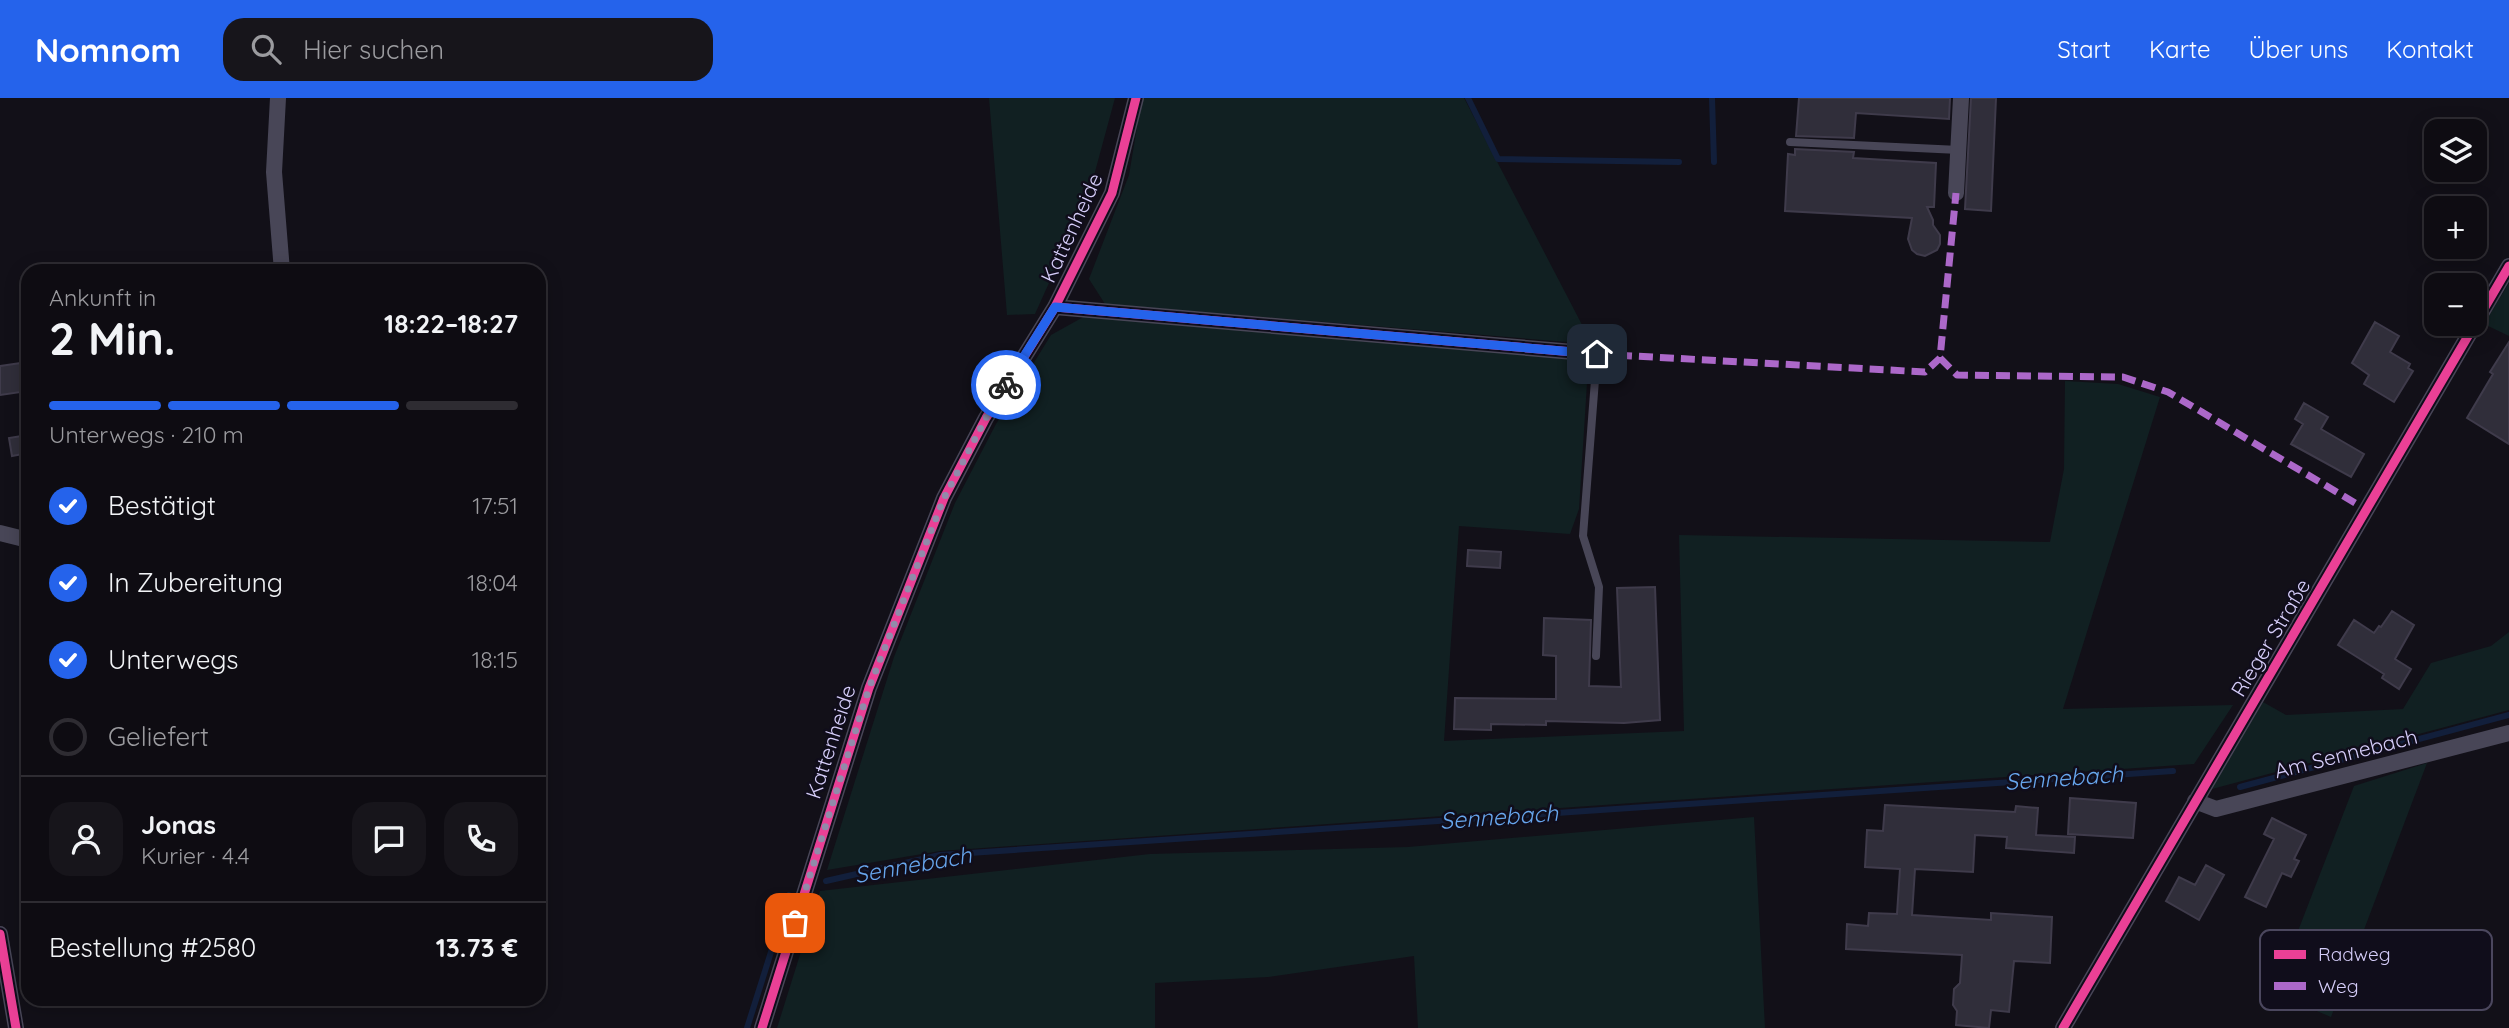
<!DOCTYPE html>
<html lang="de">
<meta charset="utf-8">
<style>
:root{--surface:#0e0c12;--page:#17151b;--text:#f1f3f6;--muted:#9b9b9f;--line:#2e2c32;--accent:#2563eb}
body{margin:0;font-family:Quicksand,sans-serif;background:var(--page);color:var(--text);height:100vh;display:flex;flex-direction:column;font-size:26px;white-space:nowrap}
*{box-sizing:border-box;margin:0}
p{font-size:23px;color:var(--muted)}
.icon{flex:none;width:38px;height:38px;fill:none;stroke:currentColor;stroke-width:2;stroke-linecap:round;stroke-linejoin:round}
.map{position:relative;flex:1;overflow:hidden}
.drawer{position:absolute;left:21px;top:166px;width:525px;height:742px;display:flex;flex-direction:column;background:var(--surface);border-radius:21px;box-shadow:0 4px 18px #0003,0 0 0 2px var(--line)}
.drawer>*{flex:none}
.fabs{position:absolute;left:2424px;top:21px;display:grid;gap:14px}
.fabs a{display:grid;place-items:center;width:63px;height:63px;border-radius:14px;background:var(--surface);box-shadow:0 4px 18px #0003,0 0 0 2px var(--line);font-size:35px}
.pin{position:absolute;display:grid;place-items:center;width:60px;height:60px;color:#fff;margin:-30px;border-radius:14px;box-shadow:0 4px 10px #0006}
.courier{position:absolute;display:grid;place-items:center;width:70px;height:70px;margin:-35px;border:5px solid #2563eb;border-radius:50%;background:#fff;color:#222;box-shadow:0 2px 9px #0007}
.head em{font-style:normal;font-weight:800}
.head div{display:flex;flex-direction:column-reverse}
.head{display:flex;align-items:center;justify-content:space-between;height:119px;padding:0 28px}
h1{font-size:46px;font-weight:800;line-height:52px}
.bar{display:grid;grid-template-columns:repeat(4,1fr);gap:10px 7px;align-content:center;height:84px;padding:0 28px}
.bar i{height:9px;border-radius:5px;background:var(--line)}
.bar .active{background:var(--accent)}
.bar p{grid-column:span 4}
.line{display:flex;align-items:center;gap:18px;padding:0 28px;border-top:2px solid var(--line)}
.line div{flex:1}
.round{display:grid;place-items:center;flex:none;width:74px;height:74px;border-radius:21px;background:var(--page)}
ol{padding:0 28px;list-style:none}
li{display:flex;align-items:center;gap:21px;height:77px}
li p{margin-inline-start:auto}
li .icon{padding:7px;border-radius:50%;background:var(--accent);color:#fff;stroke-width:4}
li:last-child{color:var(--muted)}
li i{width:38px;height:38px;border:4px solid var(--line);border-radius:50%}
header{display:flex;align-items:center;gap:42px;box-sizing:border-box;height:98px;padding:0 35px;background:var(--accent);color:#fff}
header strong{font-size:33px}
nav{display:flex;gap:38px;margin-inline-start:auto;font-size:24px}
.search{width:490px;height:63px;background:var(--page);display:flex;align-items:center;gap:18px;box-sizing:border-box;padding:0 24px;border-radius:21px;color:var(--muted);font-size:26px}
.map>svg:first-child{display:block}
.green{fill:#112022}
.lines{fill:none;stroke-linecap:round;stroke-linejoin:round}
.stream{stroke:#121f3b;stroke-width:6}
.building{fill:#302e3a;stroke:#3f3b4b;stroke-width:2}
.lane{stroke:#484657;stroke-width:8}
.street{stroke:#484657;stroke-width:16}
.quiet{stroke:#ac68c9;stroke-width:7;stroke-dasharray:14 7;stroke-linecap:butt}
.cycleway-casing{stroke:#100d1b;stroke-width:13}
.cycleway{stroke:#ea4096;stroke-width:9}
.done{stroke:#918baa;stroke-width:7;stroke-dasharray:0 12.6}
.route{stroke:#2563eb;stroke-width:9}
.labels{text-anchor:middle;stroke-width:5;stroke-linejoin:round;paint-order:stroke}
.street-label{font-size:21px;fill:#d5cdf9;stroke:#100d1b}
.water-label{font-size:23px;font-style:italic;fill:#67a6ed;stroke:#100d1b}
.key{fill:#100d1b;stroke:#4b475e;stroke-width:2}
.key-label{font-size:19px;fill:#d5cdf9}
</style>
<header>
<strong>Nomnom</strong>
<div class="search"><svg class="icon" aria-label="search" viewBox="0 0 24 24"><circle cx="10" cy="10" r="6"/><path d="M15 15l6 6"/></svg>Hier suchen</div>
<nav><a>Start</a><a>Karte</a><a>Über uns</a><a>Kontakt</a></nav>
</header>
<div class="map">
<svg width="2509" height="930" viewBox="0 0 2509 930">
<rect width="100%" height="100%" fill="#121018"/>
<path class="green" d="M989,0H1115L1089,96L1035,216L1007,217Z
M1142,0H1464L1592,246L1105,206L1089,181L1129,77Z
M2509,185V238L2484,226Z
M1087,217L1559,256L1577,266L1587,285L1579,411L1570,436L1459,428L1444,643L1684,633L1679,437L2050,444L2064,371L2065,283L2118,286L2160,299L2063,611L2233,607L2194,666L940,753L827,772L894,559L955,405L996,326L1051,237Z
M2509,534V612L2212,691L2263,604L2286,617L2403,611L2431,565L2491,548Z
M2427,665L2331,919L2274,895L2354,688Z
M1754,719L1765,930H1418L1414,858L1268,879L1155,885V930H777L820,793L1150,756L1408,749Z"/>
<g class="lines">
<path class="stream" d="M1468,0L1498,61L1679,64
M1712,0L1714,64
M2240,689L2509,617
M826,783L940,757L2173,673
M747,930L789,797"/>
</g>
<path class="building" d="M1799,0H1950L1949,21L1856,15L1854,40L1796,38Z
M1971,0H1996L1991,113L1965,111Z
M1795,51L1854,54L1853,60L1936,65L1934,109H1927L1933,122V127L1940,137V146L1937,152L1925,158L1917,156L1912,152L1908,141L1912,120L1785,113L1788,56L1795,57Z
M2375,224L2399,238L2390,254L2410,266L2408,270L2413,273L2394,304L2364,286L2369,277L2352,265Z
M2509,244V346L2467,320L2493,276L2490,274Z
M28,264V293L0,297V268Z
M2304,305L2328,319L2321,331L2364,356L2351,379L2291,346L2303,326L2295,321Z
M28,337V355L12,358L9,340Z
M1468,452L1501,454L1500,470L1467,468Z
M1655,489L1660,622L1624,625L1546,623V627L1491,626V632L1454,631L1455,600L1556,601V558L1543,557L1544,520L1591,522L1589,588L1621,589L1617,490Z
M2392,513L2414,527L2395,561L2411,571L2399,591L2382,580L2384,576L2338,547L2354,522L2374,535L2379,528L2381,529Z
M2070,700L2136,705L2133,740L2068,736Z
M1885,707L2015,714L2016,708L2038,710L2036,737L2075,739L2074,755L2006,750L2007,739L1975,737L1973,774L1915,771L1912,817L1991,822V815L2052,819L2050,865L2014,863L2009,914L1991,912L1989,930L1956,927L1957,913L1953,907L1954,891L1960,885L1962,857L1846,851L1847,826L1868,828L1869,815L1897,816L1900,771L1865,769L1867,732L1883,733Z
M2272,720L2306,737L2294,761L2299,763L2291,779L2282,775L2266,809L2245,799L2274,741L2264,736Z
M2206,767L2224,777L2199,822L2166,803L2179,779L2195,787Z"/>
<g class="lines">
<path class="lane" d="M1790,44L1959,52
M1596,558L1599,489L1583,438L1597,256"/>
<path class="street" d="M278,0L274,74L282,173
M1956,95L1961,0
M1055,209L1597,256
M0,435L28,442
M2195,703L2216,711L2509,635
M0,836L16,930
M762,930L869,590L944,400L986,320L1055,209L1112,95L1136,0
M2063,930L2509,168"/>
<path class="quiet" d="M1597,256L1925,274L1940,260L1956,95
M1940,260L1957,277L2123,279L2168,294L2367,412"/>
<defs>
<path id="cycleway" d="M1055,209L1597,256
M0,836L16,930
M762,930L869,590L944,400L986,320L1055,209L1112,95L1136,0
M2063,930L2509,168"/>
</defs>
<use href="#cycleway" class="cycleway-casing"/>
<use href="#cycleway" class="cycleway"/>
</g>
<g class="lines">
<path class="done" d="M795,825L869,590L925,448L944,400L986,320L1006,287"/>
<path class="route" d="M1006,287L1055,209L1597,256"/>
</g>
<g class="labels">
<g class="street-label">
<text transform="translate(1072 130) rotate(-65)" y="7">Kattenheide</text>
<text transform="translate(2271 540) rotate(-59)" y="7">Rieger Straße</text>
<text transform="translate(831 644) rotate(-72)" y="7">Kattenheide</text>
<text transform="translate(2346 656) rotate(-14)" y="7">Am Sennebach</text>
</g>
<g class="water-label">
<text transform="translate(2064 680) rotate(-4)" y="8">Sennebach</text>
<text transform="translate(1499 719) rotate(-4)" y="8">Sennebach</text>
<text transform="translate(913 767) rotate(-10)" y="8">Sennebach</text>
</g>
</g>
<rect x="2260" y="832" width="232" height="80" rx="10" class="key"/>
<rect x="2274" y="852" width="32" height="9" fill="#ea4096"/>
<rect x="2274" y="884" width="32" height="8" fill="#ac68c9"/>
<g class="key-label">
<text x="2318" y="863">Radweg</text>
<text x="2318" y="895">Weg</text>
</g>
</svg>
<div class="fabs">
<a><svg class="icon" aria-label="layers" viewBox="0 0 24 24"><path d="M12 4l9 5-9 5-9-5zM3 14l9 5 9-5"/></svg></a>
<a>+</a>
<a>−</a>
</div>
<div class="pin" style="left:795px;top:825px;background:#ea580c"><svg class="icon" aria-label="bag" viewBox="0 0 24 24"><path d="M5 8h14l-1 12H6zM9 8a3 3 0 0 1 6 0"/></svg></div>
<div class="pin" style="left:1597px;top:256px;background:#1f2937"><svg class="icon" aria-label="home" viewBox="0 0 24 24"><path d="M3 11l9-7 9 7M6 9v11h12V9"/></svg></div>
<div class="courier" style="left:1006px;top:287px"><svg class="icon" aria-label="bike" viewBox="0 0 24 24"><circle cx="6" cy="16" r="4"/><circle cx="18" cy="16" r="4"/><path d="M6 16l4-8h5l3 8M10 8l3 8H6M13 5h3"/></svg></div>
<section class="drawer">
<div class="head"><div><h1>2 Min.</h1><p>Ankunft in</p></div><em>18:22–18:27</em></div>
<div class="bar"><i class="active"></i><i class="active"></i><i class="active"></i><i></i><p>Unterwegs · 210 m</p></div>
<ol>
<li><svg class="icon" aria-label="check" viewBox="0 0 24 24"><path d="M5 12l5 5 9-10"/></svg>Bestätigt<p>17:51</p></li>
<li><svg class="icon" aria-label="check" viewBox="0 0 24 24"><path d="M5 12l5 5 9-10"/></svg>In Zubereitung<p>18:04</p></li>
<li><svg class="icon" aria-label="check" viewBox="0 0 24 24"><path d="M5 12l5 5 9-10"/></svg>Unterwegs<p>18:15</p></li>
<li><i></i>Geliefert</li>
</ol>
<div class="line" style="height:126px"><a class="round"><svg class="icon" aria-label="person" viewBox="0 0 24 24"><circle cx="12" cy="8" r="4"/><path d="M4 21q1-7 8-7t8 7"/></svg></a><div><b>Jonas</b><p>Kurier · 4.4</p></div><a class="round"><svg class="icon" aria-label="chat" viewBox="0 0 24 24"><path d="M4 5h16v11H9l-5 4z"/></svg></a><a class="round"><svg class="icon" aria-label="phone" viewBox="0 0 24 24"><path d="M5 4h4l2 5-3 2q2 4 5 5l2-3 5 2v4C11 20 4 13 5 4z"/></svg></a></div>
<div class="line" style="height:91px"><div>Bestellung #2580</div><b>13.73 €</b></div>
</section>
</div>
